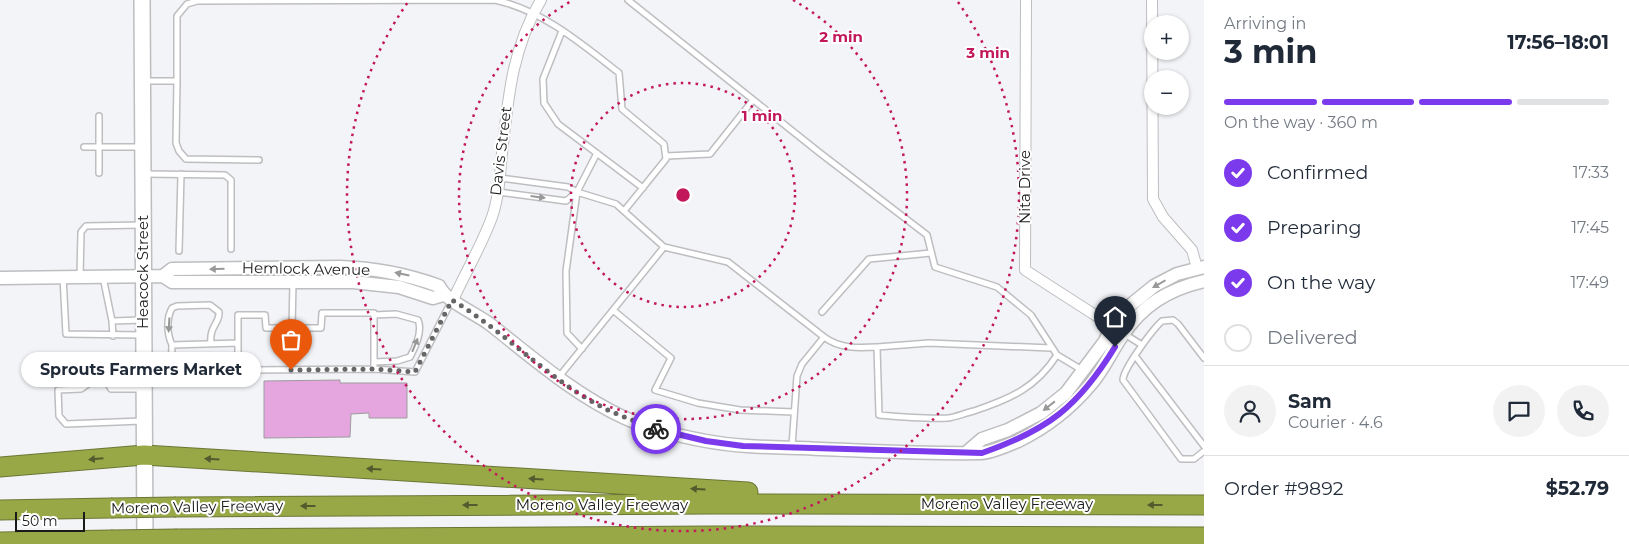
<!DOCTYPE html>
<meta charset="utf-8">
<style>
:root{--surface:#fff;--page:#f2f2f3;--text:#1f2937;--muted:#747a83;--line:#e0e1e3;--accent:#7c3aed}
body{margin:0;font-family:Montserrat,sans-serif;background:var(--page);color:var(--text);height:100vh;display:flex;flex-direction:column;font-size:19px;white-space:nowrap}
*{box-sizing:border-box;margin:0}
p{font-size:16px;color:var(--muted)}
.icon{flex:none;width:28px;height:28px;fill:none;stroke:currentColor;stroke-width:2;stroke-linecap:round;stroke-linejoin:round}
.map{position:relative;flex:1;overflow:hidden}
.sheet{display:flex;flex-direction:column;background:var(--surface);width:425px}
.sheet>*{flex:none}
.fabs{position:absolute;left:1144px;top:15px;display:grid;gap:10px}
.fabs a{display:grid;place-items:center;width:45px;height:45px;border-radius:50%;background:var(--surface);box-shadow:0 1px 4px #0004;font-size:25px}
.scale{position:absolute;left:15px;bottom:12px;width:70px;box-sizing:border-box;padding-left:5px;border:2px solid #1a1a1b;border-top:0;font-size:14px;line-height:18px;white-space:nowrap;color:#1a1a1b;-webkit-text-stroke:4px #fff;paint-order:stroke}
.pin{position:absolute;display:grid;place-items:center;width:42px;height:42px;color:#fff;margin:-51px -21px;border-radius:50% 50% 50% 0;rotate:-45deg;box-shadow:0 0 5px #0007}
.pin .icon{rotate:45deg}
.courier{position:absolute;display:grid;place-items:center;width:50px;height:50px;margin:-25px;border:4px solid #7c3aed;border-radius:50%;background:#fff;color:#222;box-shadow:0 1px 6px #0007}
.bubble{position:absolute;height:35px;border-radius:18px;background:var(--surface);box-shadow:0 1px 4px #0004;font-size:16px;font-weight:700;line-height:35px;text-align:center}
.summary em{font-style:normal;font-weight:700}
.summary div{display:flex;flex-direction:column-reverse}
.summary{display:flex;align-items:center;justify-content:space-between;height:85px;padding:0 20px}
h1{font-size:32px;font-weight:700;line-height:38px}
.bar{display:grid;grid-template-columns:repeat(4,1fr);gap:8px 5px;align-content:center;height:60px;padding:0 20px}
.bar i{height:6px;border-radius:4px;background:var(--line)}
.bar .active{background:var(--accent)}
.bar p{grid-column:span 4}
.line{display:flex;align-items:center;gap:12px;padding:0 20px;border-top:1px solid var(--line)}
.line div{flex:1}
.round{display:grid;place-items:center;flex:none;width:52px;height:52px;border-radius:26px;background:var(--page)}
ol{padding:0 20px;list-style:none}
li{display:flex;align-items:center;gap:15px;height:55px}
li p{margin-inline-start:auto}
li .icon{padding:5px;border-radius:50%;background:var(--accent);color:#fff;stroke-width:4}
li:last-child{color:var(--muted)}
li i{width:28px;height:28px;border:2px solid var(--line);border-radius:50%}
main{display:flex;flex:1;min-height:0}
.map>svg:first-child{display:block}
.building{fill:#e5a6e0;stroke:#9d9b9d}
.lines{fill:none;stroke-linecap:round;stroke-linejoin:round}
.service-casing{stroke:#bebec1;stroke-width:8}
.minor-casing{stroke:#bebec1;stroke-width:12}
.tertiary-casing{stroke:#bebec1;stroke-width:15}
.secondary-casing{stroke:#bebec1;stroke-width:18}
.motorway-casing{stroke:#6c7637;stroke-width:21}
.service{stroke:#fff;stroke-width:5}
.minor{stroke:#fff;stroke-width:10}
.tertiary{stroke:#fff;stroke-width:12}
.secondary{stroke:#fff;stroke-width:15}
.motorway{stroke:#98a846;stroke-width:19}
.motorway-bridge-casing{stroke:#6c7637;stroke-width:21;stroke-linecap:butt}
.motorway-bridge{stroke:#98a846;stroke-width:19}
.oneway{fill:#989898}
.oneway2{fill:#535a2e}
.done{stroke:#666668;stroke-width:5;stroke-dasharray:0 9}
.route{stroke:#7c3aed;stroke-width:6}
.ring{fill:none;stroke:#c2185b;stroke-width:2.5;stroke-dasharray:2.5 5}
.labels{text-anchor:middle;stroke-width:4;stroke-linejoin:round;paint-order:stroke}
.street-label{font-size:15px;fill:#1a1a1b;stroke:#fff}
.centre{fill:#c2185b;stroke:#fff;stroke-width:2.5}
.ring-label{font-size:15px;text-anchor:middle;font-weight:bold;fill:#c2185b;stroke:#fff;stroke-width:4;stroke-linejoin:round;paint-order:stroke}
</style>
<main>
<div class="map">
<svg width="1204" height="544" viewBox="0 0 1204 544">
<rect width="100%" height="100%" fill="#f3f4f7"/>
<path class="building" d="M340,380V383H407V418H369V413L351,414L350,437L264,438V381Z"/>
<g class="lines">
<defs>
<path id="service" d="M628,0L820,153L927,235L935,267L997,287L1031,315L1057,355L1082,370
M562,31L543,79L544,103L558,124L643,188
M145,81H177V16L187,4L197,1L495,0C542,10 582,44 619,73L622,109L664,144L666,159L624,211
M177,81L176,143L179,151L186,159L259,160
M99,116V173
M84,147H142
M666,156L710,154L753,100
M145,174L225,175L231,180V249
M500,178L568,187L577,192L616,204L664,247
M498,192L566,201L577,192
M179,251L181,174
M63,277L66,334L143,335
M80,277L81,232L86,226L142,225
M103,277L112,321L143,320
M293,282L292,328H321L322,313H374V369L415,372L452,300
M613,310L671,358L655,390L698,403L740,410L794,412
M822,312L869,259L931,253
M112,321L113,336
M1123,333L1142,345
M238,343V370L374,369
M172,345C167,334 166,319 172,308L177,306L210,305L219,312C220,324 209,325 211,344
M877,347L929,343L1051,348
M582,349L567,333L566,271L577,192L597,153
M1136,357L1204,446
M1204,358L1178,324L1173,320L1162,321C1153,329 1123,369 1123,380L1181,459H1194L1204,451
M374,362L397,361L410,357C416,346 423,331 418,320L396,314L374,315
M171,373L172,345L238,343V315H265L266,328H292L291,370
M102,374L111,389H143
M146,376L238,370
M558,378L664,247L728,262L824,337
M142,421L66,424L59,416L58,390L81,389L112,367L143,366
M792,446L797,376L802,364L824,337C840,349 858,348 877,347L879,415C902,417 925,419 948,418C956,417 965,413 974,411C1010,399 1036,388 1057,355"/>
<path id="minor" d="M1026,0L1025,270L1112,326
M1152,0L1153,199L1163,217L1192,250L1197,268
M453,300C465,273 482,245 492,217C499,197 500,174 502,153C508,99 512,48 541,0"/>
<path id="tertiary" d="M163,276L172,269L340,267C375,268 406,274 439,286C446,302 476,313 491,325C534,359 575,395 625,418C650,429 679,436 706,441C744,448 782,447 821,449C874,451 927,454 980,453C991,453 1008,445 1018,441C1045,428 1071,408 1091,384C1103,370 1111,352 1122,336C1142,305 1169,289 1204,281
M0,278L163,276L172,282H353L399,287L433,298L443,295
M967,452L982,439L1008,430L1041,413L1066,393L1105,341L1112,326L1133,303L1154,286L1177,274L1204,267"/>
<path id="secondary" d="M142,0L145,544"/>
<path id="motorway" d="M0,467L144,455L748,492
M176,507L712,504L1204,505
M0,510L111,508
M177,539L712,536L1204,537
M0,542L111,540"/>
</defs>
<use href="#service" class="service-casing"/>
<use href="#minor" class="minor-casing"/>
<use href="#tertiary" class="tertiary-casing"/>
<use href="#secondary" class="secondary-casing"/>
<use href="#motorway" class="motorway-casing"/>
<use href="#service" class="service"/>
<use href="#minor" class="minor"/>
<use href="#tertiary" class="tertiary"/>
<use href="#secondary" class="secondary"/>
<use href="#motorway" class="motorway"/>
<defs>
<path id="motorway-bridge" d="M111,508L176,507
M111,540L177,539"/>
</defs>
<use href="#motorway-bridge" class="motorway-bridge-casing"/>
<use href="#motorway-bridge" class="motorway-bridge"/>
</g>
<defs><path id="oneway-solid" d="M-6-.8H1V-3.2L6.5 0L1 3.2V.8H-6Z" transform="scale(1.25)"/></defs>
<g class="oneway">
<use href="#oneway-solid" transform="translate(538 197) rotate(7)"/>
<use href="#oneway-solid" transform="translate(217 269) rotate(179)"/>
<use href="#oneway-solid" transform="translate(402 274) rotate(-168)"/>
<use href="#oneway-solid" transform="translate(1159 284) rotate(150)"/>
<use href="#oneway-solid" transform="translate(169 325) rotate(93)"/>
<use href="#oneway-solid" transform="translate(415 345) rotate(-68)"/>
<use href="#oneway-solid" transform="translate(1049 406) rotate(142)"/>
</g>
<g class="oneway2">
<use href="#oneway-solid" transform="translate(96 459) rotate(175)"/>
<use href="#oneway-solid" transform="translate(212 459) rotate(-176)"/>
<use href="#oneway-solid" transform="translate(374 469) rotate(-176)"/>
<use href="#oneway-solid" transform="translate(536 479) rotate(-176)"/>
<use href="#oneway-solid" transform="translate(698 489) rotate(-176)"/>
<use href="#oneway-solid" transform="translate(470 505) rotate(180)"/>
<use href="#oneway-solid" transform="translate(1155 505) rotate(-180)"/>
<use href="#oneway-solid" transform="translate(308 506) rotate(180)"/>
</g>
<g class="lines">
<path class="done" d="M291,370L374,369L415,372L452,300C502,330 542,373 593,402C613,414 635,421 656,429"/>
<path class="route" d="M656,429L706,441L743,446L982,453C1048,430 1078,407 1115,347"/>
</g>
<g class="ring">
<circle cx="683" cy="195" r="112"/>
<path d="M793 0A224 224 0 1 1 573 0"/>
<path d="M958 2A336 336 0 1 1 408 2"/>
</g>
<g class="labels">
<g class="street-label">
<text transform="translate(501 151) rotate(-83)" y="5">Davis Street</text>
<text transform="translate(1025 187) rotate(-90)" y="5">Nita Drive</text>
<text transform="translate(306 269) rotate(1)" y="5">Hemlock Avenue</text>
<text transform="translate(143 272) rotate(-90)" y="5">Heacock Street</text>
<text x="1007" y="509">Moreno Valley Freeway</text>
<text x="602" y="510">Moreno Valley Freeway</text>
<text transform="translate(197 507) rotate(-1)" y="5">Moreno Valley Freeway</text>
</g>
</g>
<circle cx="683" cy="195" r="8" class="centre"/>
<g class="ring-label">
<text x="841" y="42">2 min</text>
<text x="988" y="58">3 min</text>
<text x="762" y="121">1 min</text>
</g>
</svg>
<div class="fabs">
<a>+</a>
<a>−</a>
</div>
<div class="scale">50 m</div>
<div class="pin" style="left:291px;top:370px;background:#ea580c"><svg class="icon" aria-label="bag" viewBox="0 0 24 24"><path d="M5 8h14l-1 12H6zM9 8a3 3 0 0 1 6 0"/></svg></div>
<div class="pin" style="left:1115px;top:347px;background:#1f2937"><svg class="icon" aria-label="home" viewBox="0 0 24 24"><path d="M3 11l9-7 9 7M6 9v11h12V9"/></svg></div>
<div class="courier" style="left:656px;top:429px"><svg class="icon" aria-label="bike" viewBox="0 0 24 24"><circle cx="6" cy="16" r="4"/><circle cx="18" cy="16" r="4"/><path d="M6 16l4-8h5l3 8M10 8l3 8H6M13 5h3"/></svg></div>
<div class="bubble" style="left:21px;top:352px;width:240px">Sprouts Farmers Market</div>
</div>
<section class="sheet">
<div class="summary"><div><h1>3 min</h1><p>Arriving in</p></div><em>17:56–18:01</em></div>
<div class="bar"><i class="active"></i><i class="active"></i><i class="active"></i><i></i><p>On the way · 360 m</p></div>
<ol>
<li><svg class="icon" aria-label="check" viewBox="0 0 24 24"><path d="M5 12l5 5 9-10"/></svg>Confirmed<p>17:33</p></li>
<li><svg class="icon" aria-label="check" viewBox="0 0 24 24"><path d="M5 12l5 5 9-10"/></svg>Preparing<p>17:45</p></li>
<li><svg class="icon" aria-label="check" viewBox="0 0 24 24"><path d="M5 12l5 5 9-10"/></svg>On the way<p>17:49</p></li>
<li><i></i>Delivered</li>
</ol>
<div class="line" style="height:90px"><a class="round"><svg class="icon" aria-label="person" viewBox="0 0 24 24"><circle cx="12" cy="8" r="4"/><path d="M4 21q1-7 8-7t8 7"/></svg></a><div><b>Sam</b><p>Courier · 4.6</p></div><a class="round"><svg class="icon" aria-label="chat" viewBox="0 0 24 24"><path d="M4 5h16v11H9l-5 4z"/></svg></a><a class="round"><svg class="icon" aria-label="phone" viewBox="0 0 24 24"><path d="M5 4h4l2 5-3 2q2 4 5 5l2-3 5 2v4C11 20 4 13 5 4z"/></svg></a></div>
<div class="line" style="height:65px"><div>Order #9892</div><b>$52.79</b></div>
</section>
</main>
